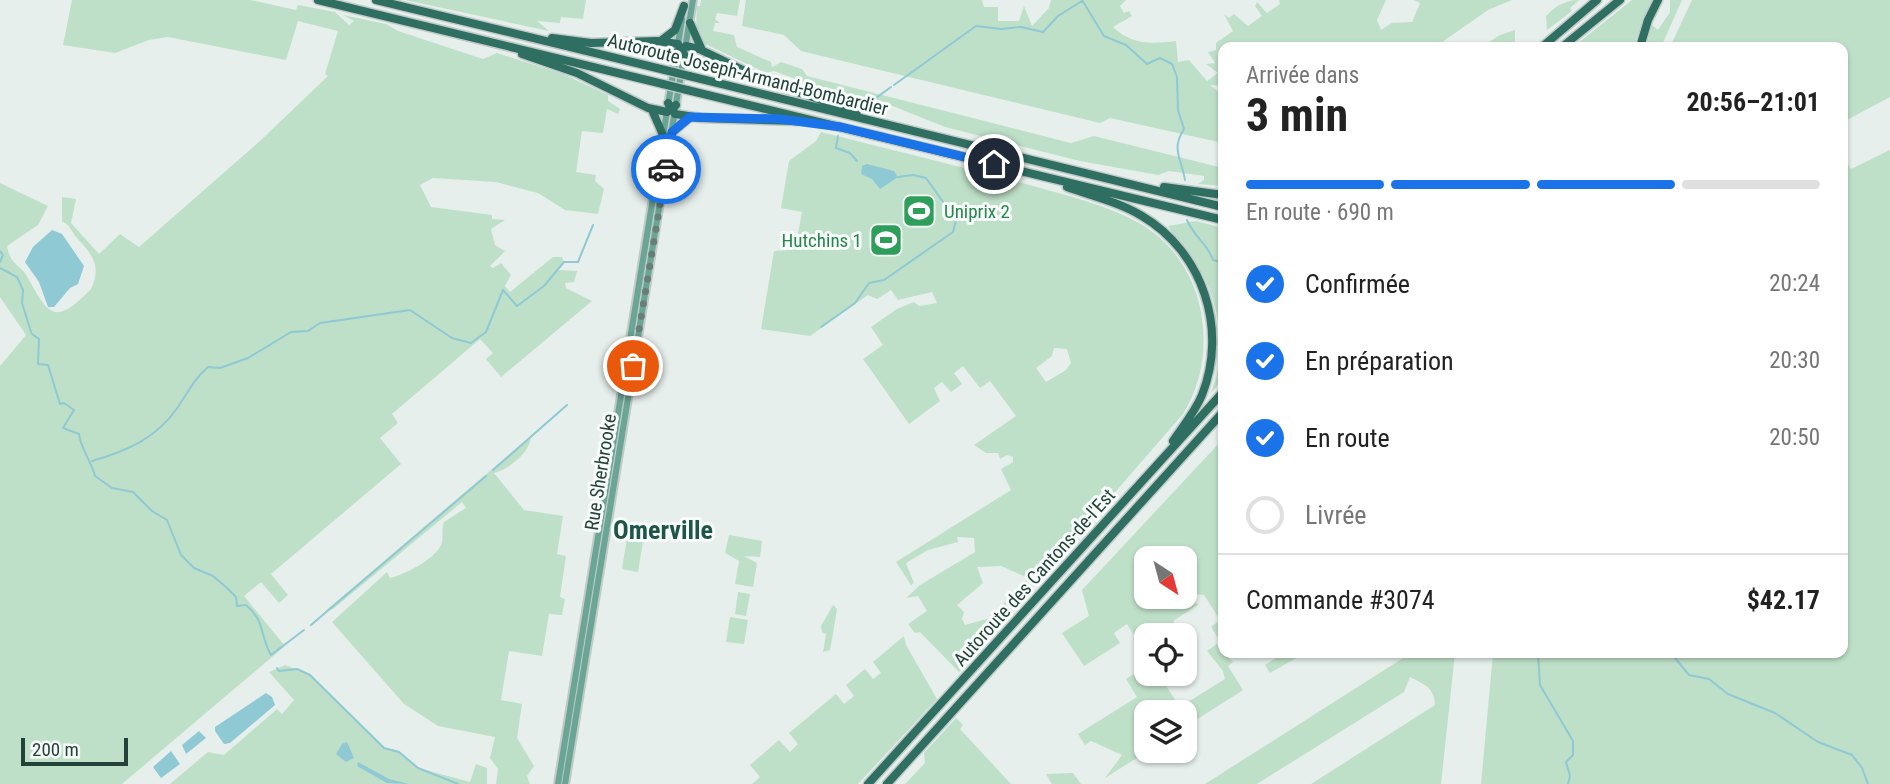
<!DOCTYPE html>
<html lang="fr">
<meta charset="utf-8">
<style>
:root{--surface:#fff;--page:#f2f2f2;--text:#222;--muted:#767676;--line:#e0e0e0;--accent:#1a73e8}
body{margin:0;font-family:"Roboto Condensed",sans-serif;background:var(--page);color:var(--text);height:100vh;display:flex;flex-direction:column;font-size:26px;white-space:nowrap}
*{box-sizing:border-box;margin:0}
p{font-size:23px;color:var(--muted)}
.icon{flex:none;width:38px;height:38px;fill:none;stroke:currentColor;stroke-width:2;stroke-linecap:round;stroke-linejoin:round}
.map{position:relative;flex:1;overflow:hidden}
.panel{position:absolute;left:1218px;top:42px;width:630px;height:616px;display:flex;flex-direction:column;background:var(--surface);border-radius:14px;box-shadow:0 2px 5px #0004}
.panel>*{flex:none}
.needle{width:46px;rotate:144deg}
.tools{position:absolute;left:1134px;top:546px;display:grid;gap:14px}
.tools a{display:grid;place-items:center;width:63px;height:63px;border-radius:14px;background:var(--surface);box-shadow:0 2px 5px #0004;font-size:35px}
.scale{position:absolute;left:21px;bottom:18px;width:107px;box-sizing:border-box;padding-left:7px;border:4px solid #24423a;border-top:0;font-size:19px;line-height:24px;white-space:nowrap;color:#24423a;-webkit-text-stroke:5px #f7fbf9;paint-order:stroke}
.pin{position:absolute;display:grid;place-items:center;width:60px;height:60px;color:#fff;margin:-30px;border:4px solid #fff;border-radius:50%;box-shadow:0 2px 7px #0007}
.courier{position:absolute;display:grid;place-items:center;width:70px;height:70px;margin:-35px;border:5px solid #1a73e8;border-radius:50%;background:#fff;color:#222;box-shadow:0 2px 9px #0007}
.overview em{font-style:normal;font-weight:700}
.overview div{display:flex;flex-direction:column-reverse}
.overview{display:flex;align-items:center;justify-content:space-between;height:119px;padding:0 28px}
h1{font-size:46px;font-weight:700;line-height:52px}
.bar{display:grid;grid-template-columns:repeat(4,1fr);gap:10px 7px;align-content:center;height:84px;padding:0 28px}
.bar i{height:9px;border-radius:5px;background:var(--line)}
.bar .selected{background:var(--accent)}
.bar p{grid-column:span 4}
.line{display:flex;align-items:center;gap:18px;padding:0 28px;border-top:2px solid var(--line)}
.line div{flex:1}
ol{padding:0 28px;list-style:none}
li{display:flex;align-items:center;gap:21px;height:77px}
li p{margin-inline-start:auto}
li .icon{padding:7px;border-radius:50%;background:var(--accent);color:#fff;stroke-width:4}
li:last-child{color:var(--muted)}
li i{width:38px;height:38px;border:4px solid var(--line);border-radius:50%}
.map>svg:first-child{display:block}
.green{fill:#bfe0c8;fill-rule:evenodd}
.water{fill:#8ec9d4}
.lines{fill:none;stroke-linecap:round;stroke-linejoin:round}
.stream{stroke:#8ec9d4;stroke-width:2}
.primary-casing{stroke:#c2cac8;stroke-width:10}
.highway-casing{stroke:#c2cac8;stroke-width:11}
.primary{stroke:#6aa596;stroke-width:6}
.highway{stroke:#2f6f62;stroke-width:8}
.highway-bridge-casing{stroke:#c2cac8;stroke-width:11;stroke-linecap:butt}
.highway-bridge{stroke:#2f6f62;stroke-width:8}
.done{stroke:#687f78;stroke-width:7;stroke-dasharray:0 12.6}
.route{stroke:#1a73e8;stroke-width:9}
.labels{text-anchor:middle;stroke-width:6;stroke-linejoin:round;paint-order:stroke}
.street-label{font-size:19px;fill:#24423a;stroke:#f7fbf9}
.leisure-label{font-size:19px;fill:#27864d;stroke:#f7fbf9;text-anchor:start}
.district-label{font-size:26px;font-weight:bold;fill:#1f5548;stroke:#f7fbf9}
</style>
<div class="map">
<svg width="1890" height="784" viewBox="0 0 1890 784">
<rect width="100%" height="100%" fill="#e6efeb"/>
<path class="green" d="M72,0H250L296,10L298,5L335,12L349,25L354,21L343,15L386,24L398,31L483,59L497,53L563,74L608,95V101L620,109L618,114L607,109L603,133L582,131L576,172L596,175L595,181L604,189L598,214L565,210L538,193L496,182L433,178L420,185L431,207L492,215V219L505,220L491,229L495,245L505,251L490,266L493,268L501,263L511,275L505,286L510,292L553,257H562L564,262L558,270L577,271L574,282L565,283L566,288L592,301L501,377L486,359L493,353L480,339L392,414L398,423L380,438L401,464L271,574L288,595L279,603L261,582L244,596L285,646L122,784H0V366L26,335L0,297V183L48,206L38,225L7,246C11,267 20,263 28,278C49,316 55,326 91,289C102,266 92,254 77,238C71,231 71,226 62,221V197L76,199L71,223L99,254L120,234L139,247L261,140L328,76L325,74L338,31L298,21L286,60L168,37L149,40L115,53L63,45Z
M405,0H586L583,19L561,17L560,23L537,21L549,31Z
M701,0H740L737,16L717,13L715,19L720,23H715L713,31L734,35L737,47L771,62L772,67L781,62L802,69L807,76L1071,143L1094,136L1223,168V186L1198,184L1204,180V176L1169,171L1158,175L1080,161L945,127L890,105L821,88L774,71L766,73L703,43C695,31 696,20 697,6H700Z
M746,0H982L984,7H998V21H1019L1024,6L1032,26L1049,8L1051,0H1126L1120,6L1124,13L1129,11L1132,16L1113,27C1132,45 1151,44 1176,41L1178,62L1189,60L1207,81L1218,73L1206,64L1215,63L1208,52L1216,50V43L1233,31L1224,14L1229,18L1234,14L1248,26L1262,16L1255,6L1257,2L1267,13L1280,4L1279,0H1386L1377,20L1381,30L1392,23L1412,22L1420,3L1414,0H1512L1488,10L1435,47H1223V86L1210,85L1223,95V143L1110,118L1100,123L801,51L784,35L742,26Z
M1579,0L1570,8L1572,11L1547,30L1546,16C1555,6 1566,0 1579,0Z
M1632,0H1652L1633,47H1573Z
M1670,0H1682L1661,47H1646L1652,25L1658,30L1670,12Z
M1692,0H1890V97L1843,122V47H1670Z
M1515,30V47H1481L1500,35Z
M821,132C892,150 963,167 1033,186C1068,196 1107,205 1139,223C1205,260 1222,351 1183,414L959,672L920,632L915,633L908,624L927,611L918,596L906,598L920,585L975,552L974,538L957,537L958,542L928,550L906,563L914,583L911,585L896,562L1011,490L1001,469L1013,462V457L1007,455L1000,459L998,453H986L974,445L1016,416L990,381L980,388L963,366L954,373L962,384L951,392L942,382L934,388L940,401L909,424L863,359L883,345L871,327L897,309L914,302L919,306L937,303L932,292L898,300L891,290L877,299L868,295L810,336L761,329L774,251L790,250L785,242L796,244L802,212L781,208L789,161L816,141ZM1054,348L1067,349L1071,363L1066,370L1046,382L1036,368L1052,356ZM1001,566L1028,578L990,618L965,625L962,619L964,612L957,605L983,583L977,567Z
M1890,150V784H1481L1493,653H1843V157L1851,169Z
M1196,221L1223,228V379L1210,394C1227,360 1221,308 1202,274C1193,257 1178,243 1168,226Z
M531,436C530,453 509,469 494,473L524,510L563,516L557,554L566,556L560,597L565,599L562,615L549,614L542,656L509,651L501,700L522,704L517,738L534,766L527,776L530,784H496L498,769L490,758L495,737L438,726L404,704L332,622L387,572L390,578C404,575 435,559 441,545C444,538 441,530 444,522L466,508L462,502L333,609L324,612Z
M1223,439V635L1218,638L1211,627L1220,620L1204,595L1195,594L1194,603L1199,604L1173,621L1179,630L1171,635H1146V644L1141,647L1127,624L1114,633L1120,643L1084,666L1062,633L1089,616L1082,590ZM1146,558H1185V597H1146Z
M628,532L644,535L638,572L622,569Z
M729,535L762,541L760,557L744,556L757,563L753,587L735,584L739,561L725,553Z
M738,592L750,594L746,616L735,614Z
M833,605L837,609L831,645L830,650L823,652L826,634L822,632L821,626Z
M730,617L748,620L744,644L726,642Z
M904,636L906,645L937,699L858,784H752L760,777L750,765L779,740L790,752L798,744L789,733L836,694L844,704L854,696L846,685L865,669L873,679L881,673L873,662Z
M1217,644L1233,662L1228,666L1243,690L1185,727V712H1146L1148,751L1105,778L1122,755L1091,741L1085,745L1078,734L1137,697L1126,679L1146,666V674H1158L1180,707L1225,679L1223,671L1207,651Z
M1284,653H1305L1270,673L1265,665Z
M1411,653H1455L1441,784H1311L1435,705C1434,687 1425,685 1410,677L1404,692L1257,784H1205Z
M285,665L310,675L384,748L399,752L418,768L470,782L476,764L487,768V784H170L208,752L224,755L277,709L282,714L294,700L269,672Z
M956,718L963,725L960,729L1011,784H905L925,763L924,753Z
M1073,773L1081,784H1052L1046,774Z"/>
<path class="water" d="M867,164L894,171L898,177L880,189L872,179L861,174L862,166Z
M52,230L62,234L84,266L78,284L70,288L54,307H48L39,282L25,262L33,247Z
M266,693L272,697L275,705L230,743L224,744L215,731V727Z
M199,731L206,738L186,754L182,745Z
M347,742L354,758L346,762L336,754L342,744Z
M171,751L180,764L161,778L153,767Z
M358,762L389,779L409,784L387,783L357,766Z"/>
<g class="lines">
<path class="stream" d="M1082,0L1104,36L1126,45L1147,64L1160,58L1172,64L1177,77L1178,110L1184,129C1171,149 1181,157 1185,180
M894,85L976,26L1001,29L1021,27L1043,32L1058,16L1082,1
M846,102L865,106L891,87
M838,136L836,148L850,153L857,161
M1187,220C1194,237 1207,243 1213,260L1223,262
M0,251L3,255L0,262
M0,268L17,277L23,290L22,303L31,332
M821,327L855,303L869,283L884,280L953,232L956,220L926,178L913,175L898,177
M32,334L39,339L38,364L48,365L60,404L64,403L74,410L63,428L79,434C81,450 91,460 95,476L112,488L133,492L152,511L167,520L181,555L194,568L213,576L227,588L236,597L237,606L246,605C266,622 259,634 271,655L304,630
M92,461C127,451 157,438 178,407C188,392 195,378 208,367L220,368L248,358L291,332L308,331L320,323L410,310L452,338L471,343L486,332L503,290L517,306L544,286L564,262H578L593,225
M493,470L567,405
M311,625L486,476
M1538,653L1540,685L1573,741V755L1566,762L1570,776L1568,784
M1671,653L1689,675L1709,679L1728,694L1775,713L1818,742L1852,755L1862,768L1868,784
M277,668L279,671L297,669L310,675L384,748L399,752L418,768L458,784"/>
<defs>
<path id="primary" d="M558,784L682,19
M565,784L693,0"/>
<path id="highway" d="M318,0L663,84
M376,0L665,70
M690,23L702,50
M552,38L591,43L657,41L678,44L685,56
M662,40L675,30L684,6
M1542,47L1597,0
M1562,47L1620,0
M1640,47L1648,20L1658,0
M676,53L686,46L699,49L770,83L857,112
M522,54L577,73L648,108L667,112L676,105
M689,76L1223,207
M687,90L1223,220
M668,103L675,114L701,118L797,121
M652,110L663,135
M672,132L690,117
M1067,187C1092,196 1119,202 1142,216C1203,252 1228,329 1202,395C1195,412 1183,426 1173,441
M1164,187L1223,195
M868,784L1223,392
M887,784L1223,412"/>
</defs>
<use href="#primary" class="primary-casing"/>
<use href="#highway" class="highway-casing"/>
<use href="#primary" class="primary"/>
<use href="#highway" class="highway"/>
<defs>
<path id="highway-bridge" d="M665,70L689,76
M663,84L687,90"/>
</defs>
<use href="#highway-bridge" class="highway-bridge-casing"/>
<use href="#highway-bridge" class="highway-bridge"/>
</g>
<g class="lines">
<path class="done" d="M633,366L666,169"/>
<path class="route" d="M666,169L672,132L690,117L780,119L841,127L994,164"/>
</g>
<defs>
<symbol id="stadium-square" viewBox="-11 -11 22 22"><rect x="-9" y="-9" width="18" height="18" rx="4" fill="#2e9e5b" stroke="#f7fbf9"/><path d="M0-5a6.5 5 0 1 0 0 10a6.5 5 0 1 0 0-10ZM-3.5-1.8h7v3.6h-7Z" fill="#fff"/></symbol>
</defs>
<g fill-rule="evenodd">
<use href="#stadium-square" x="900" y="192" width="38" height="38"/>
<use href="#stadium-square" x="867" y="221" width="38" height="38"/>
</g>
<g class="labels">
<g class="street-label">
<text transform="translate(748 74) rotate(14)" y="7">Autoroute Joseph-Armand-Bombardier</text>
<text transform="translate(600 472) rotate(-81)" y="7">Rue Sherbrooke</text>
<text transform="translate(1034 577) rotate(-48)" y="7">Autoroute des Cantons-de-l'Est</text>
</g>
<g class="leisure-label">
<text x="944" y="218">Uniprix 2</text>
<text x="862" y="247" text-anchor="end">Hutchins 1</text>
</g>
<g class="district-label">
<text x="663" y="539">Omerville</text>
</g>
</g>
</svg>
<div class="tools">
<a><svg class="needle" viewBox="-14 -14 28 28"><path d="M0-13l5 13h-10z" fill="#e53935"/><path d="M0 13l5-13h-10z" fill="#767676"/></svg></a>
<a><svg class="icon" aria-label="locate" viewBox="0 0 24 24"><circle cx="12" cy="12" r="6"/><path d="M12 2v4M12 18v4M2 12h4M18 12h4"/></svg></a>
<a><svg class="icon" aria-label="layers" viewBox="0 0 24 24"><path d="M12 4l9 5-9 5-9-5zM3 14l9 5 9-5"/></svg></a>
</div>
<div class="scale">200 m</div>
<div class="pin" style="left:633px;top:366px;background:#ea580c"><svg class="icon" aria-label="bag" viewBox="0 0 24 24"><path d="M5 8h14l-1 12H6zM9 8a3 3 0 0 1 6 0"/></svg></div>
<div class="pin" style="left:994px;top:164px;background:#1f2937"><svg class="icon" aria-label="home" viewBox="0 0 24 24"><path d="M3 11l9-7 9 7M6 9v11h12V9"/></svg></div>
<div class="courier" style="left:666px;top:169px"><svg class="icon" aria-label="car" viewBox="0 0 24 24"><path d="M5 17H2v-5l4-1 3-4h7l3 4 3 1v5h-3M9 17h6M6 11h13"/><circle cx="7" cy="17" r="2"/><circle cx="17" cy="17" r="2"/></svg></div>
<section class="panel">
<div class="overview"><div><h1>3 min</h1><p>Arrivée dans</p></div><em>20:56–21:01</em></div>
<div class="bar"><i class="selected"></i><i class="selected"></i><i class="selected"></i><i></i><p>En route · 690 m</p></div>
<ol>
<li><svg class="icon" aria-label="check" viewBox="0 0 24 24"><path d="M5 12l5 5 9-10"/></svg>Confirmée<p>20:24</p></li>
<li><svg class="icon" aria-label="check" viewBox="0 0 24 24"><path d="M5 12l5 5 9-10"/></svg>En préparation<p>20:30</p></li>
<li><svg class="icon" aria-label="check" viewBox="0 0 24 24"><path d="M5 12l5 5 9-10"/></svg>En route<p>20:50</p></li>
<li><i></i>Livrée</li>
</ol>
<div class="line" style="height:91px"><div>Commande #3074</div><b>$42.17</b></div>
</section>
</div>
